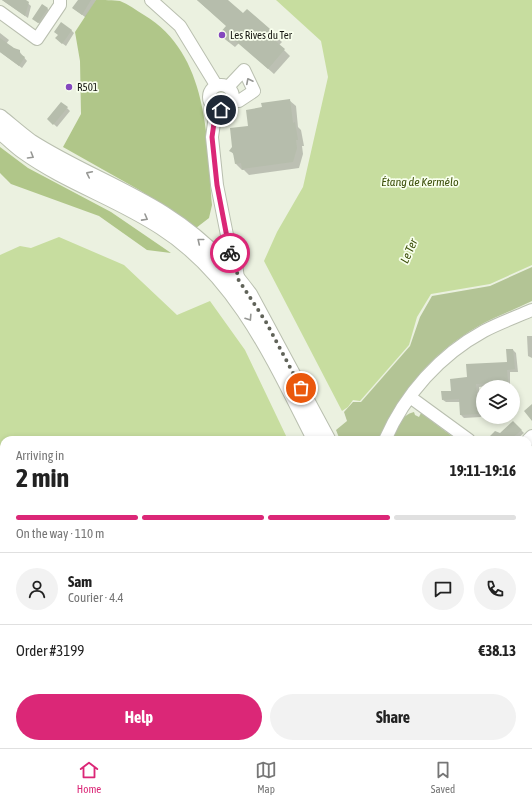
<!DOCTYPE html>
<meta charset="utf-8">
<style>
:root{--surface:#fff;--page:#f2f2f2;--text:#222;--muted:#767676;--line:#e0e0e0;--accent:#db2777}
body{margin:0;font-family:"Asap Condensed",sans-serif;background:var(--page);color:var(--text);height:100vh;display:flex;flex-direction:column;font-size:15px;white-space:nowrap}
*{box-sizing:border-box;margin:0}
p{font-size:13px;color:var(--muted)}
.icon{flex:none;width:22px;height:22px;fill:none;stroke:currentColor;stroke-width:2;stroke-linecap:round;stroke-linejoin:round}
.map{position:relative;flex:1;overflow:hidden}
.panel{position:absolute;left:0px;top:436px;width:532px;height:312px;display:flex;flex-direction:column;background:var(--surface);border-radius:12px 12px 0 0;box-shadow:0 2px 6px #0003}
.panel>*{flex:none}
.controls{position:absolute;left:476px;top:380px;display:grid;gap:8px}
.controls a{display:grid;place-items:center;width:44px;height:44px;border-radius:50%;background:var(--surface);box-shadow:0 2px 6px #0003;font-size:20px}
.pin{position:absolute;display:grid;place-items:center;width:34px;height:34px;color:#fff;margin:-17px;border:2px solid #fff;border-radius:50%;box-shadow:0 1px 4px #0007}
.courier{position:absolute;display:grid;place-items:center;width:40px;height:40px;margin:-20px;border:3px solid #db2777;border-radius:50%;background:#fff;color:#222;box-shadow:0 1px 5px #0007}
.overview em{font-style:normal;font-weight:700}
.overview div{display:flex;flex-direction:column-reverse}
.overview{display:flex;align-items:center;justify-content:space-between;height:68px;padding:0 16px}
h1{font-size:26px;font-weight:700;line-height:30px}
.bar{display:grid;grid-template-columns:repeat(4,1fr);gap:6px 4px;align-content:center;height:48px;padding:0 16px}
.bar i{height:5px;border-radius:3px;background:var(--line)}
.bar .active{background:var(--accent)}
.bar p{grid-column:span 4}
.line{display:flex;align-items:center;gap:10px;padding:0 16px;border-top:1px solid var(--line)}
.line div{flex:1}
.round{display:grid;place-items:center;flex:none;width:42px;height:42px;border-radius:21px;background:var(--page)}
.action{display:flex;gap:8px;margin-top:auto;padding:8px 16px}
.action a{flex:1;height:46px;border-radius:24px;background:var(--accent);color:#fff;font-size:16px;font-weight:700;line-height:46px;text-align:center}
.action a+a{background:var(--page);color:var(--text)}
.menu{display:flex;justify-content:space-around;align-items:center;height:56px;border-top:1px solid var(--line);background:var(--surface);font-size:11px;color:var(--muted)}
.menu a{display:grid;justify-items:center;gap:2px}
.menu .active{color:var(--accent)}
.map>svg:first-child{display:block}
.green{fill:#b3c495}
.forest{fill:#b0c689}
.water{fill:#c7dd9f}
.shadow{fill:#0003}
.building{fill:#b6bdac}
.lines{fill:none;stroke-linecap:round;stroke-linejoin:round}
.minor-casing{stroke:#b9bfaf;stroke-width:14}
.major-casing{stroke:#b9bfaf;stroke-width:17}
.minor{stroke:#fff;stroke-width:12}
.major{stroke:#fff;stroke-width:15}
.oneway{stroke:#969794}
.done{stroke:#606359;stroke-width:4;stroke-dasharray:0 7.2}
.route{stroke:#db2777;stroke-width:5}
.poi-dot{fill:#8448be;stroke:#f8ffed;stroke-width:1.5}
.labels{text-anchor:middle;stroke-width:3.5;stroke-linejoin:round;paint-order:stroke}
.poi-label{font-size:11px;fill:#151711;stroke:#f8ffed;text-anchor:start}
.water-label{font-size:12px;font-style:italic;fill:#3c4f0a;stroke:#f8ffed}
</style>
<div class="map">
<svg width="532" height="748" viewBox="0 0 532 748">
<rect width="100%" height="100%" fill="#ebf1e0"/>
<path class="green" d="M532,267V301C514,310 494,317 477,327C432,353 398,393 379,440H340L336,430L347,421L344,412L353,402H361L410,346L420,317L432,296L490,286Z
M414,412L415,415L419,417L421,413L457,440H390C396,428 401,415 414,412Z
M528,493L532,496V529L528,526Z"/>
<path class="forest" d="M96,0C103,0 114,0 120,1C128,4 136,10 144,15C209,54 207,138 212,205L209,218L196,228L141,191L63,147L81,114L80,61L75,32Z
M0,147L28,168L111,212L171,253L147,250L99,216L11,184L0,173Z"/>
<path class="water" d="M276,0H532V265L490,284L431,294L417,317L409,345L360,401L353,400L348,407L342,411L264,261L277,232L303,187L328,77L321,41Z
M59,237L124,265L177,315L210,301L245,350L288,440H4V595L0,596V255L20,246L31,248Z"/>
<path class="shadow" d="M2,0H24L31,6L28,18Z
M79,0H96L85,17L73,8Z
M197,0H225L243,14L247,10L282,42L279,45L290,56L274,74L239,43L235,47L226,40L220,34L227,26Z
M43,5L51,12L41,25L36,21Z
M71,30L74,33L66,46L59,41V35Z
M0,33L9,40L6,44L19,51L27,61L22,68L0,52Z
M289,100L296,106L298,127L301,130L304,146H302L303,154L299,168L249,175L244,170H242L236,164L234,155L231,151L263,108Z
M67,108L70,111L57,127L48,119Z
M527,336H532V358L528,356Z
M513,350L516,353L518,372H510V384L479,387L481,417L464,418L461,415L460,402H446L443,400L468,378L508,363Z
M513,422L524,433L516,440H493Z
M532,458V464L529,461Z
M528,528L532,531L528,538Z
M0,616L4,620V641L0,645Z
M4,682V744H60L57,748H0V684Z
M273,744H281L279,748H275Z
M401,744H420L416,748H403Z
M451,744H455L458,748H446Z
M481,744H497L499,748H486L485,745Z"/>
<path class="building" d="M2,0H26L29,2L25,16Z
M78,0H91L82,15L72,8Z
M197,0H228L243,13L247,9L277,35L273,39L285,49L268,69L232,38L229,42L219,34L226,26Z
M42,4L48,8L38,23L32,19Z
M61,22L72,30L62,44L55,38L58,35L54,32Z
M0,38L14,48L20,50V54L25,57L19,66L0,52Z
M290,99L293,123L295,122L298,140H296L297,148L293,162L242,169L241,163L235,164L233,153L229,151L232,147L230,128L248,126L246,110L262,107L261,103Z
M61,102L68,107L53,125L47,119Z
M506,349H513L515,369L507,370L508,382L476,384L479,414L460,415L459,399L442,400L441,391H451L450,379L467,377L466,364L507,362Z
M532,404V421L524,411Z
M513,421L522,430L512,438L516,440H486L495,431L500,433Z"/>
<g class="lines">
<defs>
<path id="minor" d="M151,0L180,26L216,85
M0,12L37,39L60,5V0
M209 97a12 12 0 1 1 24 0a12 12 0 1 1-24 0Z
M228,87L244,70L254,91L239,101L233,100
M221,109L214,123L212,137L217,185L231,255L236,263L238,279
M410,397L469,440
M385,440C405,394 440,355 484,331C499,323 516,317 532,310
M528,440L532,436
M528,485L532,488
M528,564L532,558
M528,623L532,633
M528,675L532,671
M302,744L305,748
M285,747L286,748
M210,748L211,744
M511,748V744"/>
<path id="major" d="M0,117C10,125 20,134 31,142C73,169 121,187 164,214C197,235 227,263 250,295L328,440
M0,132C8,138 15,145 23,151C66,182 117,198 161,227C238,276 275,362 315,440
M351,744V748
M365,744V748
M137,748H144
M161,748L167,744"/>
</defs>
<use href="#minor" class="minor-casing"/>
<use href="#major" class="major-casing"/>
<use href="#minor" class="minor"/>
<use href="#major" class="major"/>
</g>
<defs><path id="oneway-chevron" d="M-2-3.5L2.5 0L-2 3.5" fill="none" stroke-width="1.6" stroke-linecap="round" stroke-linejoin="round"/></defs>
<g class="oneway">
<use href="#oneway-chevron" transform="translate(249 81) rotate(-117)"/>
<use href="#oneway-chevron" transform="translate(31 156) rotate(31)"/>
<use href="#oneway-chevron" transform="translate(89 174) rotate(-154)"/>
<use href="#oneway-chevron" transform="translate(145 218) rotate(29)"/>
<use href="#oneway-chevron" transform="translate(200 241) rotate(-141)"/>
<use href="#oneway-chevron" transform="translate(249 318) rotate(57)"/>
</g>
<g class="lines">
<path class="done" d="M230,253L236,264L238,279L266,322L301,388"/>
<path class="route" d="M221,110L214,123L212,137L217,185L230,253"/>
</g>
<g class="poi-dot">
<circle cx="222" cy="35" r="4"/>
<circle cx="69" cy="87" r="4"/>
</g>
<g class="labels">
<g class="poi-label">
<text x="230" y="39">Les Rives du Ter</text>
<text x="77" y="91">R501</text>
</g>
<g class="water-label">
<text x="420" y="186">Étang de Kermélo</text>
<text transform="translate(409 251) rotate(-66)" y="4">Le Ter</text>
</g>
</g>
</svg>
<div class="controls">
<a><svg class="icon" aria-label="layers" viewBox="0 0 24 24"><path d="M12 4l9 5-9 5-9-5zM3 14l9 5 9-5"/></svg></a>
</div>
<div class="pin" style="left:301px;top:388px;background:#ea580c"><svg class="icon" aria-label="bag" viewBox="0 0 24 24"><path d="M5 8h14l-1 12H6zM9 8a3 3 0 0 1 6 0"/></svg></div>
<div class="pin" style="left:221px;top:110px;background:#1f2937"><svg class="icon" aria-label="home" viewBox="0 0 24 24"><path d="M3 11l9-7 9 7M6 9v11h12V9"/></svg></div>
<div class="courier" style="left:230px;top:253px"><svg class="icon" aria-label="bike" viewBox="0 0 24 24"><circle cx="6" cy="16" r="4"/><circle cx="18" cy="16" r="4"/><path d="M6 16l4-8h5l3 8M10 8l3 8H6M13 5h3"/></svg></div>
<section class="panel">
<div class="overview"><div><h1>2 min</h1><p>Arriving in</p></div><em>19:11–19:16</em></div>
<div class="bar"><i class="active"></i><i class="active"></i><i class="active"></i><i></i><p>On the way · 110 m</p></div>
<div class="line" style="height:72px"><a class="round"><svg class="icon" aria-label="person" viewBox="0 0 24 24"><circle cx="12" cy="8" r="4"/><path d="M4 21q1-7 8-7t8 7"/></svg></a><div><b>Sam</b><p>Courier · 4.4</p></div><a class="round"><svg class="icon" aria-label="chat" viewBox="0 0 24 24"><path d="M4 5h16v11H9l-5 4z"/></svg></a><a class="round"><svg class="icon" aria-label="phone" viewBox="0 0 24 24"><path d="M5 4h4l2 5-3 2q2 4 5 5l2-3 5 2v4C11 20 4 13 5 4z"/></svg></a></div>
<div class="line" style="height:52px"><div>Order #3199</div><b>€38.13</b></div>
<div class="action"><a>Help</a><a>Share</a></div>
</section>
</div>
<nav class="menu">
<a class="active"><svg class="icon" aria-label="home" viewBox="0 0 24 24"><path d="M3 11l9-7 9 7M6 9v11h12V9"/></svg>Home</a>
<a><svg class="icon" aria-label="map" viewBox="0 0 24 24"><path d="M3 6l6-2 6 2 6-2v14l-6 2-6-2-6 2zM9 4v14M15 6v14"/></svg>Map</a>
<a><svg class="icon" aria-label="saved" viewBox="0 0 24 24"><path d="M7 4h10v16l-5-4-5 4z"/></svg>Saved</a>
</nav>
